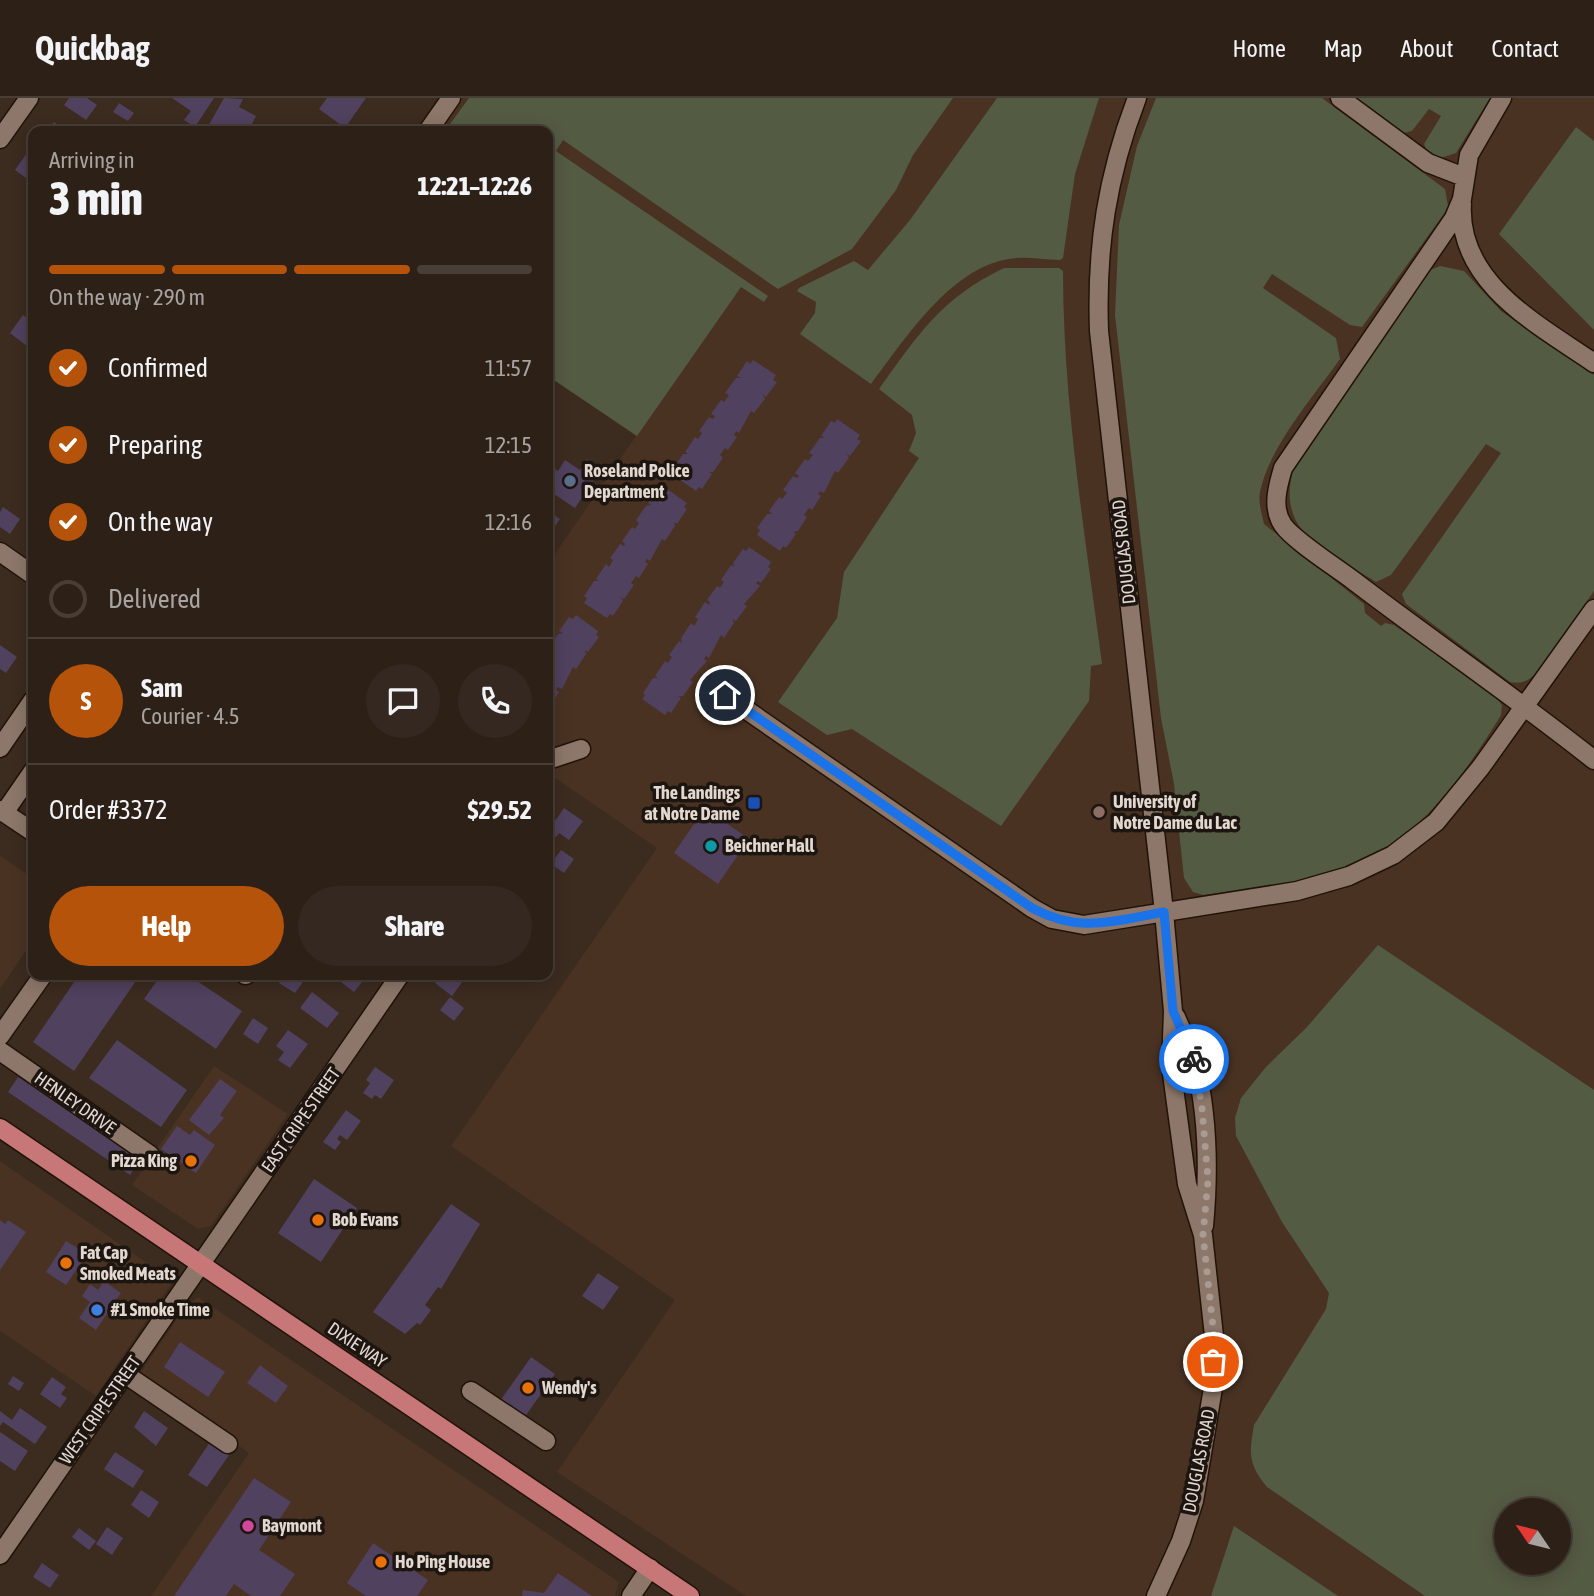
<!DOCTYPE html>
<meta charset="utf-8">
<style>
:root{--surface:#2d2017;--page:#352820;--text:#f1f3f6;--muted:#a7a3a1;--line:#483e36;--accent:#b45309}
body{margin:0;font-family:"Asap Condensed",sans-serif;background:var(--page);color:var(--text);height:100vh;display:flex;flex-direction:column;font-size:26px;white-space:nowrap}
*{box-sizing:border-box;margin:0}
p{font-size:23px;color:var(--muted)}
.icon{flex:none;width:38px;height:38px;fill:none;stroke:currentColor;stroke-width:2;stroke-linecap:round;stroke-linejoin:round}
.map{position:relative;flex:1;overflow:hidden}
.details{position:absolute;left:28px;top:28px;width:525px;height:854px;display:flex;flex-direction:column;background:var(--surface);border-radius:14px;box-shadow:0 4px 18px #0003,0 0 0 2px var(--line)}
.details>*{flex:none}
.needle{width:46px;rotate:305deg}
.controls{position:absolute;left:1494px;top:1400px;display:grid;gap:14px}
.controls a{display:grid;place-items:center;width:77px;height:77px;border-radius:50%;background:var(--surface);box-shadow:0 4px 18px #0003,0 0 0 2px var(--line);font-size:35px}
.pin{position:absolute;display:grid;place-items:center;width:60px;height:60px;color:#fff;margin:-30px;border:4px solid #fff;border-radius:50%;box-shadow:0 2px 7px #0007}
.courier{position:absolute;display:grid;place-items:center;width:70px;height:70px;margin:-35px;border:5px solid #1a73e8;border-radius:50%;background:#fff;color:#222;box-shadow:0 2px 9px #0007}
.head em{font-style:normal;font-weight:800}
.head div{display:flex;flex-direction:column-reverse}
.head{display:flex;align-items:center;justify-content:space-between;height:119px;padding:0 21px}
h1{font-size:46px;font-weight:800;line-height:52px}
.bar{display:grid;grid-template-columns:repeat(4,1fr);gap:10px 7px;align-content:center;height:84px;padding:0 21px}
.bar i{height:9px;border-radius:5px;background:var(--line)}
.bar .selected{background:var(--accent)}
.bar p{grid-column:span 4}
.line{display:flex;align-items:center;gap:18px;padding:0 21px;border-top:2px solid var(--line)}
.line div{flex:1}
.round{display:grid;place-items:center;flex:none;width:74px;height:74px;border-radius:37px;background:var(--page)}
ol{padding:0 21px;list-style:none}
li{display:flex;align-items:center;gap:21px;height:77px}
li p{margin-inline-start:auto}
li .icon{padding:7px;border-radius:50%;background:var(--accent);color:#fff;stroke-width:4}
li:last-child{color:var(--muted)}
li i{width:38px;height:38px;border:4px solid var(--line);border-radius:50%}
.button{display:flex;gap:14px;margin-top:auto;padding:14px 21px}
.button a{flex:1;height:80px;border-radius:42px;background:var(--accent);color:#fff;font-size:28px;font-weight:800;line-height:80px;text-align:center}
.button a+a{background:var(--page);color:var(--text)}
header{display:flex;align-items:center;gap:42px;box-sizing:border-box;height:98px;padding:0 35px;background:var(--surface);border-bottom:2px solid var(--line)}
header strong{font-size:33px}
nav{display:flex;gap:38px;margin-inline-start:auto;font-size:24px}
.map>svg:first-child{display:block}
.built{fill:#493222;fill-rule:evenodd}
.green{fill:#545b43;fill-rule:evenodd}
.building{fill:#50415e}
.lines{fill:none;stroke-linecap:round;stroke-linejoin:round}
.minor-casing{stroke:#221308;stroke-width:21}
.major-casing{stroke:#221308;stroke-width:21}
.minor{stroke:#8c776a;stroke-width:18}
.major{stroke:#c77778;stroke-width:18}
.done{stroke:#a99b92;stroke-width:7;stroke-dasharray:0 12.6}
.route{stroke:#1a73e8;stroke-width:9}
.service-dot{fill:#5c6f8a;stroke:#1d1510;stroke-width:2.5}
.transit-dot{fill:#1a4fb4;stroke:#1d1510;stroke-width:2.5}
.education-dot{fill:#8d6e63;stroke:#1d1510;stroke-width:2.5}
.culture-dot{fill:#0f9aa8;stroke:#1d1510;stroke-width:2.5}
.food-dot{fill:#e8710a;stroke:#1d1510;stroke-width:2.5}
.shop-dot{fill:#3f7fe0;stroke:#1d1510;stroke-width:2.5}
.hotel-dot{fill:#d1479c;stroke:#1d1510;stroke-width:2.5}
.labels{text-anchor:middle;stroke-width:7;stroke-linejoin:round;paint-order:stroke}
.poi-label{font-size:18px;font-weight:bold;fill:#e3d8d0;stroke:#1d1510;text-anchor:start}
.street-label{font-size:18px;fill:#e3d8d0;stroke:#1d1510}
</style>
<header>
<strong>Quickbag</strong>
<nav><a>Home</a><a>Map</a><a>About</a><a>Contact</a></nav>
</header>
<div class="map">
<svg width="1594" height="1498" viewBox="0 0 1594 1498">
<rect width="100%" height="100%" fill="#3c2b1f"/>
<path class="built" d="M461,0H1594V1498H746L557,1374L675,1202L451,1048L657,750L548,675V466L636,338L548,278V33H438ZM1507,1412H1559V1465H1507Z
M0,758L33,780V842L0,891Z
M214,968L288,1016L211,1128L198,1131L132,1087Z
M0,1063L173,1183L96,1298L0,1233Z
M198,1199L619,1484L615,1498H151L249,1355L138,1278L186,1208Z"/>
<path class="green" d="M469,0H953L913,57L896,92L852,151L778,191L563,42L556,53L768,198L764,204L741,189L637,338L548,278V33H445Z
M997,0H1099L1075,76L1063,160L1060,162C1045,162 1030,159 1016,160C953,165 906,240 871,286L800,236L815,215L816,204L797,193L799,190L854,163L868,172L910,122Z
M1156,0H1322L1445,91L1448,108L1444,116L1362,229L1350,227L1272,176L1263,190L1336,240L1340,261C1314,298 1269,349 1260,394C1258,405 1262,416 1264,426L1364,506L1365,515L1381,528L1385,525L1394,527L1496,599L1502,607L1501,617C1462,681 1410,754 1334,774C1291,786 1246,791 1203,797L1193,794L1184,780L1174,686L1161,620L1115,217L1119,127L1137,48Z
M1354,0H1490L1456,55L1441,60L1427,53L1424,46L1441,18L1429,11L1412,33L1404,35Z
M1576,29L1594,43V232L1499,136Z
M1440,168L1464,173L1501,213L1594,277V493L1535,576C1527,584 1521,586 1510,584L1406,506L1402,496L1501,355L1486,346L1391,477L1376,484C1325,451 1271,435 1296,363L1428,173Z
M1004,170H1059L1063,173C1063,304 1085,437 1102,566L1091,568L1089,603L1001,728L852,631L827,637L778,604L837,520L844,474L919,360L909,353L916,335L912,317L879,291C918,237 941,200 1004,170Z
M1378,847L1594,992V1498H1425L1267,1389C1248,1366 1249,1356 1254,1327L1326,1211L1329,1195L1282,1124L1236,1038L1235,1020L1241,1000L1266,969L1307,929ZM1507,1412H1559V1465H1507Z
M1234,1428L1338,1498H1211Z"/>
<path class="building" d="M69,0H87L97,7L86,22L64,7Z
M172,0H214L195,29L184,22L191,13Z
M224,0L243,1L239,9L256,18L248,33L206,32Z
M327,0H366L345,30L319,11Z
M119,5L134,15L128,23L113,14Z
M54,24L67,33H47Z
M27,55L33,60V85L15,72Z
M23,217L33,225L32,252L10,235Z
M753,262L776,277L773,282L777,284L766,299L763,296L765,301L754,315L751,313L739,335L736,333L734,337L737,339L728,352L725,350L720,357L723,360L713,374H709L712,376L702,391L699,389L696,393L673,377L676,373L673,371L683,356H688L685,354L695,339L698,341L702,335L699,333L709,319L713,321L715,318L711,316L721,302L724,304L729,297L725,295L736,280H741L737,278L747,263L750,266Z
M837,321L860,337L857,341L861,343L850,358L847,356L849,360L838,375L835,373L824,395L820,393L818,396L821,398L812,412L809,410L804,417L807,419L798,433L793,434L796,436L786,450L783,448L780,453L757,437L760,432L757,430L767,416H772L769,413L779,399L782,401L787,395L783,392L793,378L797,380L799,378L795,375L805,361L808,363L813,357L809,355L820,340H825L821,338L831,323L835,325Z
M587,361L601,371L575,410L548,392V366L558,373L565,362L580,372Z
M664,389L687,405L684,409L687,411L677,426L674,424L675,428L665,443L662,441L650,463L647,461L645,464L648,466L639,480L636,478L631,485L634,487L624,501L621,499L623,503L613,518L610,516L607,520L584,505L587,500L584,498L594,483H599L596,481L606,466L609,469L613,462L610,460L620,446L624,448L625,446L622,443L632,429L635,431L639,425L636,422L646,408L651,407L648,405L658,391L661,393Z
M3,409L20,421L10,436L0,429V414Z
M548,413L560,421L548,438Z
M749,449L771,464L768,469L771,471L761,485L758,483L756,485L760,488L744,506L747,508L736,523L732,521L734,525L724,540L721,537L709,560L706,558L704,561L707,563L690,582L693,584L683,598H678L681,600L671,615L668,613L665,617L642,601L645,597L643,595L653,580H658L655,578L665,563L668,565L672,559L669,557L679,543L682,545L681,540L691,525L694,528L698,521L695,519L705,504L709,507L710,504L707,502L717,488L720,490L724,484L721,482L731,467L734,469L733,465L743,451L746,453Z
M576,517L598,533L596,537L599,539L588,554L585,552L586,556L576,571L573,569L562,591L558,589L556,592L559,594L550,608L548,557L551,553L548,550L558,536L563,535L559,533L569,519L573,521Z
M0,547L17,559L6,575L0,571Z
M564,710L583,723L569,742L559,735L556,739L548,733Z
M705,710L749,741L718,786L674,755Z
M561,752L574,761L564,775L551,766Z
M79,877H140L74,973L33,944Z
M161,877H188L242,913L216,951L144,901Z
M285,877H298L305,881L295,895L279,885Z
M332,877H363L366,879L354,894Z
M441,877H462L465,880L452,898L435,885Z
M312,894L339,915L327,930L300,910Z
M450,899L464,910L454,923L440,912Z
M253,920L268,930L258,946L243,936Z
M288,932L308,946L290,970L278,962L284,954L276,948Z
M117,942L187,992L161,1029L89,980Z
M375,969L394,982L381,1001L375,997L372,1001L363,995L370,985L366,982Z
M18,979L140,1061L130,1077L8,994Z
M220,981L237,993L220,1017L224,1020L209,1037L189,1022Z
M346,1012L361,1023L347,1042L340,1037L337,1041L341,1044L335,1052L323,1044Z
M177,1028L190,1037L194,1032L215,1047L196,1075L161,1051Z
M314,1081L357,1110L321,1164L278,1135Z
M451,1106L480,1126L441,1191L438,1189L425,1207L431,1212L420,1227L417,1225L405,1236L373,1214Z
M0,1122L5,1126L8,1122L26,1134L0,1172Z
M66,1143L87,1156L66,1187L46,1174Z
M598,1175L619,1189L603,1212L582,1198Z
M104,1183L121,1195L96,1232L79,1220L90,1204L82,1198L90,1186L98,1192Z
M180,1244L225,1274L208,1299L164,1269Z
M531,1259L555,1276L524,1320L500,1303Z
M260,1267L288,1288L276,1305L247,1285Z
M13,1278L24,1285L19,1293L8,1286Z
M52,1279L66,1289L61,1296L67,1300L60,1310L40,1296Z
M20,1310L47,1329L35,1346L3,1324L0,1328V1313L12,1322Z
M144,1313L168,1330L156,1348L134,1329Z
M0,1334L28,1353L15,1373L0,1363Z
M210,1344L229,1357L207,1389L188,1377Z
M115,1354L144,1373L133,1390L104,1371Z
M254,1380L291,1404L259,1452L295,1476L280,1498H251L234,1486L226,1498H174Z
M141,1392L159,1404L149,1420L131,1407Z
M107,1429L123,1440L112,1457L96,1446Z
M79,1430L96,1443L89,1452L72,1439Z
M373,1445L428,1482L417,1498H366L347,1485Z
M42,1465L59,1477L50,1490L33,1479Z
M558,1475L592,1498H522L523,1492L544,1495Z"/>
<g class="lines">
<defs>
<path id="minor" d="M1137,0C1107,78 1096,149 1099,233L1164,814L1173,913L1171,968L1187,1086L1203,1137L1214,1238L1213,1290L1194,1403L1181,1443L1156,1498
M1340,0L1428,65L1464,79
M1502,0L1469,57L1462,101L1454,120L1283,370C1278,387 1271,410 1283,427C1293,442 1337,470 1354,483C1434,544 1516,600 1594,662
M428,33L451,0
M0,41L29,0
M1462,106C1457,185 1539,227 1594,265
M0,454L33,477
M725,597L1032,810L1052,821L1084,827L1297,793L1349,778L1393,757L1436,724L1481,669L1594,511
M0,650L33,602
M548,662L581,651
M0,712L33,734
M4,715L33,673
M245,877H246
M1176,919C1182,934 1191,949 1195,964C1208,1017 1209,1074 1204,1128
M0,938L43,877
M0,953L150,1057
M125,1276L228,1346
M471,1293L546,1343
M0,1457L400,877
M631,1498L650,1470"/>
<path id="major" d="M0,1030L690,1498"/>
</defs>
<use href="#minor" class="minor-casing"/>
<use href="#major" class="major-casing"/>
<use href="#minor" class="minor"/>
<use href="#major" class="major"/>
</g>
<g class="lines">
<path class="done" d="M1194,961L1202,1010L1208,1082L1203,1137L1214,1238L1213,1264"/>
<path class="route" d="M725,597L1032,810C1080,836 1113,823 1164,814L1173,913L1194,961"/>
</g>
<circle class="service-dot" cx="570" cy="383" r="7"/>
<rect class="transit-dot" x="747" y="698" width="14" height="14" rx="3.5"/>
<circle class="education-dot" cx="1099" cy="714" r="7"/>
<circle class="culture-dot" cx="711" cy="748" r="7"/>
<g class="food-dot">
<circle cx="191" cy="1063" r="7"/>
<circle cx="318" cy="1122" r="7"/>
<circle cx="66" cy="1165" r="7"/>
<circle cx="528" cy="1290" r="7"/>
<circle cx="381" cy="1464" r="7"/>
</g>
<circle class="shop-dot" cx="97" cy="1212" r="7"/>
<circle class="hotel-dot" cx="248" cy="1428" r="7"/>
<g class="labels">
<g class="poi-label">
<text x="584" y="379">Roseland Police<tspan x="584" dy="21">Department</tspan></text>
<text x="740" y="701" text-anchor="end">The Landings<tspan x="740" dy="21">at Notre Dame</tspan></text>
<text x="1113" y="710">University of<tspan x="1113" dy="21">Notre Dame du Lac</tspan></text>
<text x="725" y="754">Beichner Hall</text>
<text x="177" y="1069" text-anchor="end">Pizza King</text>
<text x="332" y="1128">Bob Evans</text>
<text x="80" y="1161">Fat Cap<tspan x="80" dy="21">Smoked Meats</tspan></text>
<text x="111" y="1218">#1 Smoke Time</text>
<text x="542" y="1296">Wendy's</text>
<text x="262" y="1434">Baymont</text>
<text x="395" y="1470">Ho Ping House</text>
</g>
<g class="street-label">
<text transform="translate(1124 454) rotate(-96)" y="6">DOUGLAS ROAD</text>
<text transform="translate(75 1005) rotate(35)" y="6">HENLEY DRIVE</text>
<text transform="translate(301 1022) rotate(-55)" y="6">EAST CRIPE STREET</text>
<text transform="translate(357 1247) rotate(34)" y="6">DIXIE WAY</text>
<text transform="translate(100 1312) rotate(-55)" y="6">WEST CRIPE STREET</text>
<text transform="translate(1199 1363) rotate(-79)" y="6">DOUGLAS ROAD</text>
</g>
</g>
</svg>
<div class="controls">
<a><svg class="needle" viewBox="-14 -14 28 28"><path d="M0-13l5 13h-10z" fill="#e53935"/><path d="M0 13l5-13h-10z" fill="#a7a3a1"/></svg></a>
</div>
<div class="pin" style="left:1213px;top:1264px;background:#ea580c"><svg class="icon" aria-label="bag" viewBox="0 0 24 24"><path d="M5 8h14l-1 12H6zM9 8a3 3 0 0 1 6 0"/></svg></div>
<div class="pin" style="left:725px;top:597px;background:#1f2937"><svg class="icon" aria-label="home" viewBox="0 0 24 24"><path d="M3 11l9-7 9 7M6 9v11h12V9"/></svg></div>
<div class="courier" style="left:1194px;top:961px"><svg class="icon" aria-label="bike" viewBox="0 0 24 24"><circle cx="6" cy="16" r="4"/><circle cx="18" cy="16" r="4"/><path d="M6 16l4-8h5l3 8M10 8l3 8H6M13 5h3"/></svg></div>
<section class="details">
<div class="head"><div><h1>3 min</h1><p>Arriving in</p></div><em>12:21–12:26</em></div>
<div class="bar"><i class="selected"></i><i class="selected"></i><i class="selected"></i><i></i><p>On the way · 290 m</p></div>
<ol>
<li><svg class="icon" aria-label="check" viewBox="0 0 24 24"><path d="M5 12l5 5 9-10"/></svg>Confirmed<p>11:57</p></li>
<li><svg class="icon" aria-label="check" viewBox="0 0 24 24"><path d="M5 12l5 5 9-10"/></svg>Preparing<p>12:15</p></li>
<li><svg class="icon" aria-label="check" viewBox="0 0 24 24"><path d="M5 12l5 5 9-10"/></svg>On the way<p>12:16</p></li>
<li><i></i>Delivered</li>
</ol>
<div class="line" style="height:126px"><b class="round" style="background:var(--accent);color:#fff">S</b><div><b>Sam</b><p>Courier · 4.5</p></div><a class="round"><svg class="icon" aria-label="chat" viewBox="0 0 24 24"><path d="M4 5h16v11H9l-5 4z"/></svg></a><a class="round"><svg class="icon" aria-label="phone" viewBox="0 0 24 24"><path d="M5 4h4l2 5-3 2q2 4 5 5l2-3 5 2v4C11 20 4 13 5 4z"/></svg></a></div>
<div class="line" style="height:91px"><div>Order #3372</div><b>$29.52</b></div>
<div class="button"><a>Help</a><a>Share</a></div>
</section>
</div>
